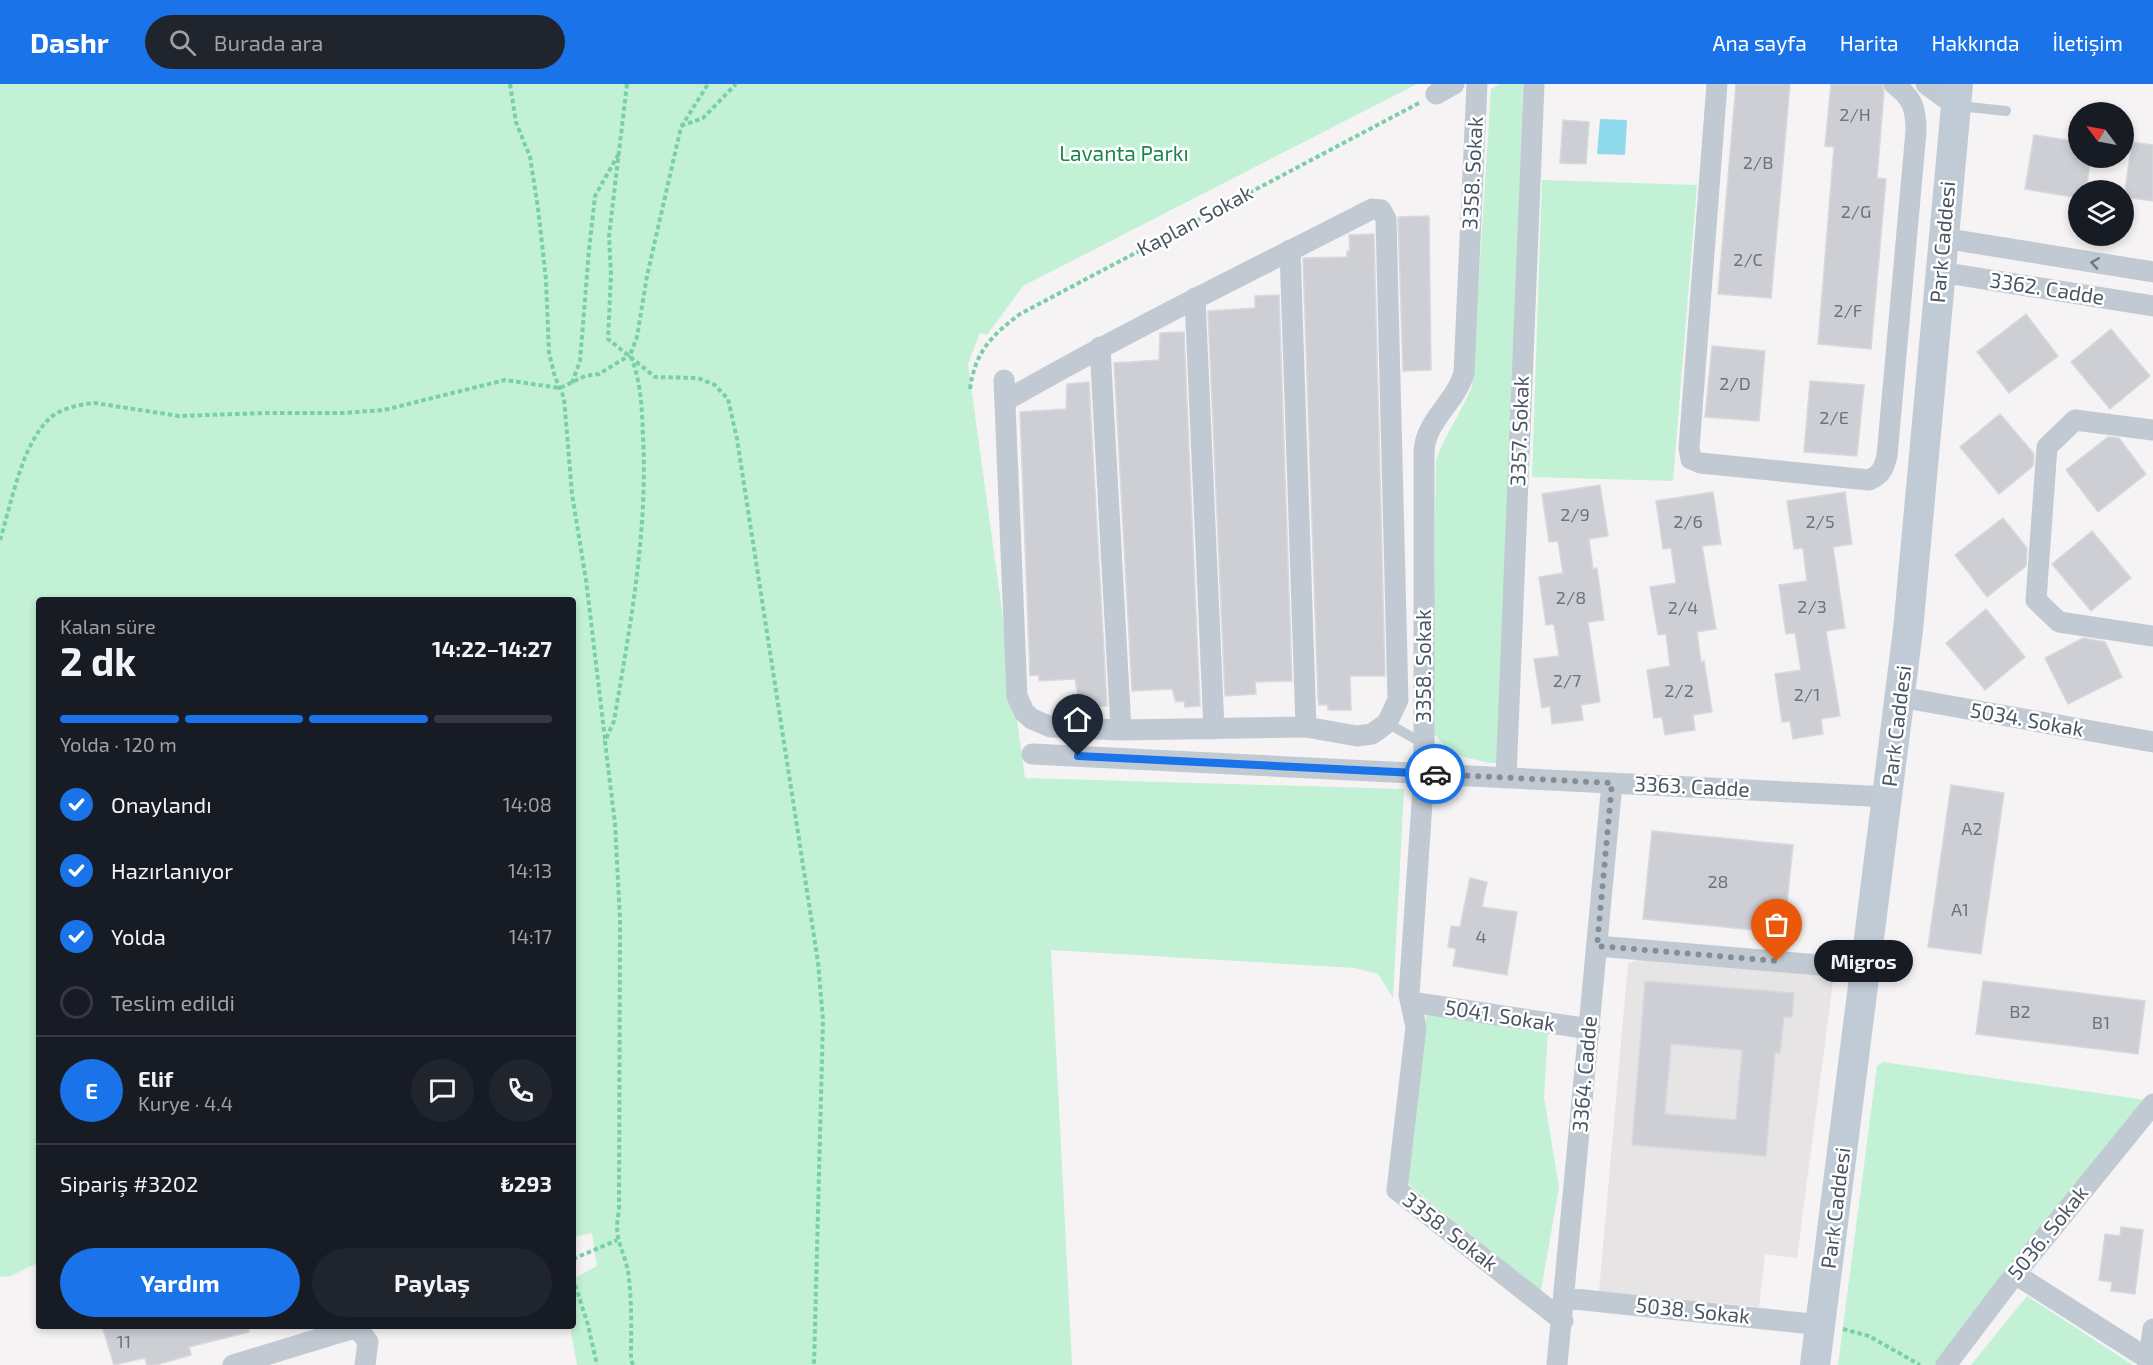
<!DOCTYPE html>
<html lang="tr">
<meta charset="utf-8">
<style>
:root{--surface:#171b24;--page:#20242c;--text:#f1f3f6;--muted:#9ea1a6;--line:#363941;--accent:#1a73e8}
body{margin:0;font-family:"Exo 2",sans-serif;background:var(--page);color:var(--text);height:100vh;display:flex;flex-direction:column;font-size:22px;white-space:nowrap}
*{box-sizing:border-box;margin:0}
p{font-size:20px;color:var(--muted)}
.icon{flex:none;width:33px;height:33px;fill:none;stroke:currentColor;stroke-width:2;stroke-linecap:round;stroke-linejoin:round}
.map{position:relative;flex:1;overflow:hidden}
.panel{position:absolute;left:36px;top:513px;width:540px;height:732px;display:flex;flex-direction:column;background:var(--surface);border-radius:6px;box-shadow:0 3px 9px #0003}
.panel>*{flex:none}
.needle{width:39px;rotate:302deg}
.buttons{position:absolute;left:2068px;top:18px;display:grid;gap:12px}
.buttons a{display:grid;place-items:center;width:66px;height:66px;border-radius:50%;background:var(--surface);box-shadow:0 3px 9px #0003;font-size:30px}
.pin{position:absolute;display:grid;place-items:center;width:51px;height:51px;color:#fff;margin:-62px -26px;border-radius:50% 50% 50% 0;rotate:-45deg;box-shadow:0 0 6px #0007}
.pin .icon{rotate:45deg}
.courier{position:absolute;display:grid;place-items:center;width:60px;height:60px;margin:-30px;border:4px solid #1a73e8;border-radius:50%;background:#fff;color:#222;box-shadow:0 2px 8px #0007}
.bubble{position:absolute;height:42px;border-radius:21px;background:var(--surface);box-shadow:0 3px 9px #0003;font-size:20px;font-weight:700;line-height:42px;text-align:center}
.overview em{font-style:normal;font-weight:700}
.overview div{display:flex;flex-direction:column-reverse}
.overview{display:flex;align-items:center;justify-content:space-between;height:102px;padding:0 24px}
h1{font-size:39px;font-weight:700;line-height:45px}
.bar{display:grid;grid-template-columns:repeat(4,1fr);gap:9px 6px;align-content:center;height:72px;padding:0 24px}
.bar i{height:8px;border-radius:4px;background:var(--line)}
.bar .active{background:var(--accent)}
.bar p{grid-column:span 4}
.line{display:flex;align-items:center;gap:15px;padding:0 24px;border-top:2px solid var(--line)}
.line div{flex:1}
.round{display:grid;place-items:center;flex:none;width:63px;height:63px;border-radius:32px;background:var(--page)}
ol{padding:0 24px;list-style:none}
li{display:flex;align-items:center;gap:18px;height:66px}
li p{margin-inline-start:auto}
li .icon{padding:6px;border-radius:50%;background:var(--accent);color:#fff;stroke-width:4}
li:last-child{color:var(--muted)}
li i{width:33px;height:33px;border:3px solid var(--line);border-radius:50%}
.action{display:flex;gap:12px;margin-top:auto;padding:12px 24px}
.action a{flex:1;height:69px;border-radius:36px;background:var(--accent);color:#fff;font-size:24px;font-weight:700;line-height:69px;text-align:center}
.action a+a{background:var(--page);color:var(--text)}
header{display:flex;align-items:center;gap:36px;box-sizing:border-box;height:84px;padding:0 30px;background:var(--accent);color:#fff}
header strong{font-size:28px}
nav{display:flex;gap:33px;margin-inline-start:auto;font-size:21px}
.search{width:420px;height:54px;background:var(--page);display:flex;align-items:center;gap:15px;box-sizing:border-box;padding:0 21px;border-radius:33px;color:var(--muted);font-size:22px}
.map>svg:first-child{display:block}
.education{fill:#e6e4e5}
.green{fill:#c3f1d5}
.water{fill:#90daee}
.building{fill:#cdcfd5;stroke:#d7d9de;stroke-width:1.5;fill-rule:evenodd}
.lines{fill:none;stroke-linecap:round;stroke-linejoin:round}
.path{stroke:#7ad0a6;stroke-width:4;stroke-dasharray:4.5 3;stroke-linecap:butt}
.lane{stroke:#c1cad2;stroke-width:10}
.street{stroke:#c1cad2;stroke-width:21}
.secondary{stroke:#c1cbd6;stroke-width:30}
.oneway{stroke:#6e7983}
.done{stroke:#868d94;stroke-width:6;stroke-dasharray:0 10.8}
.route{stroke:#1a73e8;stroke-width:8}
.labels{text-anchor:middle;stroke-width:5;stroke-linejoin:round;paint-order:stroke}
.number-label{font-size:18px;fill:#6b747e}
.park-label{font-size:21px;fill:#17864f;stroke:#fff}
.street-label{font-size:21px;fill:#4a5661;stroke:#fff}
</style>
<header>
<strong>Dashr</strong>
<div class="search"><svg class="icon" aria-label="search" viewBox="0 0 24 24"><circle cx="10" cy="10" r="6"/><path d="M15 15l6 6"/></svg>Burada ara</div>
<nav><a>Ana sayfa</a><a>Harita</a><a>Hakkında</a><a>İletişim</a></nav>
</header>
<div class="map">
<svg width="2153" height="1281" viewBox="0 0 2153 1281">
<rect width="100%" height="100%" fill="#f5f3f3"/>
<path class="education" d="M1639,875L1822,890L1833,898L1797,1174L1765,1170L1759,1223L1599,1207L1628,880Z"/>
<path class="green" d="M0,0H1417L1023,202L987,251L980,249L968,280L1025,694L1404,705L1393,914L1378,890L1355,884L1051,866L1072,1281H577L570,1242H573V1195L597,1182L592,1149L573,1153V516H39V1178L11,1192L0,1193Z
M1500,0H1523L1501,679H1489L1452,670L1432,648L1436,377C1445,350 1462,328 1472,302L1491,5Z
M1542,96L1697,101L1673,397L1532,393Z
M1427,927L1548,947L1544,1013L1559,1103L1541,1207L1407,1099Z
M1883,978L2145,1016L1937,1281H1838L1877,982Z
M2027,1212L2133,1281H1971Z"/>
<path class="water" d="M1600,35L1627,36L1625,71L1597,70Z"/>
<path class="building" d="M1736,0H1790L1771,214L1718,210Z
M1831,0H1882L1884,7L1877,94L1886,95L1871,265L1818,260L1834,63L1825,62Z
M1563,36L1589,38L1586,80L1560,79Z
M2034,51L2079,58V74H2091L2086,106H2079V114L2025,105Z
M2132,58L2153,61V117L2124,113Z
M1429,132L1431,286L1403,287L1398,133Z
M1374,150L1385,592H1350L1351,626H1328V621H1319L1318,614L1303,174L1347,173V167H1350L1349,151Z
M1279,211L1292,597L1255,598L1256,610L1225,612L1208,227L1255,224V212Z
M2026,230L2058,272L2009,309L1977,268Z
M2111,245L2150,292L2110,325L2071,278Z
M1184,248L1200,622L1185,623L1184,617L1176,618L1172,605L1132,607L1114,279L1159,276L1160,249Z
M1712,262L1765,267L1759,337L1705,333Z
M1810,297L1864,301L1857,372L1804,368Z
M1089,298L1107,622L1088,623V617H1079L1075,595L1039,597V591L1030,592L1020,328L1066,325L1067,300Z
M2000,330L2034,370L2033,382L1999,410L1960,363Z
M2108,353L2119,354L2146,390L2098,428L2066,386Z
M1600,401L1608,452L1589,455L1593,485L1597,484L1604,536L1588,538L1600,618L1581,621L1583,636L1552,640L1550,622L1542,624L1534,575L1559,572L1554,540L1546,541L1539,493L1563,489L1558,457L1549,458L1542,410Z
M1713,408L1721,460L1702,462L1716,545L1697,548L1701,578L1704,577L1712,628L1693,631L1695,646L1665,651L1662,633L1654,634L1647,586L1670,582L1666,550L1658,551L1650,503L1676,499L1671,464L1663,465L1656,417Z
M1845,408L1852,460L1833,463L1845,544L1826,547L1840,632L1821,635L1823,650L1793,655L1790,637L1782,638L1775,590L1801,586L1795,549L1786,550L1779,501L1807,497L1803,464L1794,465L1787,417Z
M2003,434L2027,464L2026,482L1987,513L1955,471Z
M2092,447L2131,494L2091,527L2052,480Z
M1986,525L2025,573L1985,606L1946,559Z
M2083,554L2105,558L2122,593L2068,620L2045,574Z
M1951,701L2004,709L1981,870L1928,863Z
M1652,747L1793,761L1784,849L1643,835Z
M1470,794L1487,798L1482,823L1517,828L1507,891L1453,882L1456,865L1448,863L1451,842L1460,843Z
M1645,897L1794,909L1792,933H1784L1780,969H1775L1766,1072L1632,1061ZM1671,960L1742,966L1736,1036L1665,1030Z
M1983,897L2145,917L2138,970L1976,950Z
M2121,1143L2143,1146L2135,1210L2111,1207L2112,1198L2099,1196L2105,1150L2120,1152Z
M102,1242H248L249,1248L189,1263L191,1271L156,1281H147L145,1274L114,1281Z"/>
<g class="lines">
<path class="path" d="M510,0L516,38L530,73L538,124L546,196L549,269L555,293L564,314L572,410L586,496L605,655
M627,0L609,152L611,191L608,255L655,293L698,294L715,301L728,315L737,355L818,878L823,936L814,1281
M681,42L703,34L736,0
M572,299L580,277L589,166L595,112L618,71
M970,305C975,268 991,252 1020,230L1419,19
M0,456C11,421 21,363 48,336C58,325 80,320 95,319L179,332L267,329H343L384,326L505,296L560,304L585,292L599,290L630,271
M573,1175L617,1156
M573,1194L588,1241L597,1281
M1843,1245L1869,1252L1920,1281
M633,1281L631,1275C631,1249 632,1221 629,1195C627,1168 612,1159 619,1127L620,835L615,740L605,657L614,637C630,543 648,448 643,352C642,324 641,296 630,271L637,253L647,192L681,43L708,0"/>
<path class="lane" d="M1959,22L2006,27
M1387,639L1424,660"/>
<path class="street" d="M1477,0L1464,289C1456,318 1426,336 1424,367V689L1409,911L1416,943L1397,1106L1563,1237
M1717,0L1689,364L1691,375L1700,379L1869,396C1881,391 1884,384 1887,372L1916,47C1916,25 1913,14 1894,0
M1926,0L1956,22
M1436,10L1454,0
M1943,154L2153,188
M1290,166L1306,643
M1940,188L2153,222
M1195,214L1214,645
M1100,263L1121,646
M1004,296L1017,612L1024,628L1032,635L1051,643L1121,646L1306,643L1357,652L1372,650L1387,639L1398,616L1386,135L1381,126L1372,125C1249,188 1125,248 1005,317
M2153,346L2075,336L2047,363L2036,516L2059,538L2153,552
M1900,613L2153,658
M1032,670L1889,713
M1506,694L1534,0
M1597,862L1867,885
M1411,918L1590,945
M2015,1190L2153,1278
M1565,1214L1821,1241
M357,1243L368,1258L365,1281
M2149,1275L2153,1245
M233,1281L361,1242
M1557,1281L1612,699
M1946,1281L2015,1190L2153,1020"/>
<path class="secondary" d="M1815,1281L1908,546L1958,0"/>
</g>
<defs><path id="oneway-chevron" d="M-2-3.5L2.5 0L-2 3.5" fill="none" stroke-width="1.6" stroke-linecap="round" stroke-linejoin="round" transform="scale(1.5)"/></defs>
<use class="oneway" href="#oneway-chevron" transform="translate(2095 179) rotate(-171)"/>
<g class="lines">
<path class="done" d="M1435,690L1612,699L1597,862L1777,877"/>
<path class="route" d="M1078,672L1435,690"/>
</g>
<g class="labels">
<g class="number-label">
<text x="1855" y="37">2/H</text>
<text x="1758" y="85">2/B</text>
<text x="1856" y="134">2/G</text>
<text x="1748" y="182">2/C</text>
<text x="1848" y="233">2/F</text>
<text x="1735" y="306">2/D</text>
<text x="1834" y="340">2/E</text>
<text x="1575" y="437">2/9</text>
<text x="1688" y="444">2/6</text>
<text x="1820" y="444">2/5</text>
<text x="1571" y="520">2/8</text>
<text x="1812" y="529">2/3</text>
<text x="1683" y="530">2/4</text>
<text x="1567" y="603">2/7</text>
<text x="1679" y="613">2/2</text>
<text x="1807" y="617">2/1</text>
<text x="1972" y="751">A2</text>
<text x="1718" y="804">28</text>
<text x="1960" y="832">A1</text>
<text x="1481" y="859">4</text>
<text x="2020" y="934">B2</text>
<text x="2101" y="945">B1</text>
<text x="124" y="1264">11</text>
</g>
<g class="park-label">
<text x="1124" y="77">Lavanta Parkı</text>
</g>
<g class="street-label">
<text transform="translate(1473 89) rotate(-87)" y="7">3358. Sokak</text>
<text transform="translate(1195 137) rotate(-28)" y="7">Kaplan Sokak</text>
<text transform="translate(1943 158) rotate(-85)" y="7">Park Caddesi</text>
<text transform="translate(2047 205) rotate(9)" y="7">3362. Cadde</text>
<text transform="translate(1520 347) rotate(-88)" y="7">3357. Sokak</text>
<text transform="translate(1424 582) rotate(-90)" y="7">3358. Sokak</text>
<text transform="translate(2027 636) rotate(10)" y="7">5034. Sokak</text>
<text transform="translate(1897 642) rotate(-83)" y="7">Park Caddesi</text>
<text transform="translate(1692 703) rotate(3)" y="7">3363. Cadde</text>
<text transform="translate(1500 932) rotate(9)" y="7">5041. Sokak</text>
<text transform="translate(1585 990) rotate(-85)" y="7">3364. Cadde</text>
<text transform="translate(1836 1124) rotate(-83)" y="7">Park Caddesi</text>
<text transform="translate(1450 1148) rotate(38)" y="7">3358. Sokak</text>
<text transform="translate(2048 1149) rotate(-51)" y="7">5036. Sokak</text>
<text transform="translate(1693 1227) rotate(6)" y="7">5038. Sokak</text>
</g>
</g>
</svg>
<div class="buttons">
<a><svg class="needle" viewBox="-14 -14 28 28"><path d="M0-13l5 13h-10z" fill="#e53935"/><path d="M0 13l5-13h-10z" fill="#9ea1a6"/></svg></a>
<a><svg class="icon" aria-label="layers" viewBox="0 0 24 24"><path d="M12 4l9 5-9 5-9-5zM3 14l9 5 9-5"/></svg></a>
</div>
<div class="pin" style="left:1777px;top:877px;background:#ea580c"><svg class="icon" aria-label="bag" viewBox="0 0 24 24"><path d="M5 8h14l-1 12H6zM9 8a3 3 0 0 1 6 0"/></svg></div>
<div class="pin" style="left:1078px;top:672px;background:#1f2937"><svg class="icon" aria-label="home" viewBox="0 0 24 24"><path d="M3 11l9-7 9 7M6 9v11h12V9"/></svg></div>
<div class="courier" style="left:1435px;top:690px"><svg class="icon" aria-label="car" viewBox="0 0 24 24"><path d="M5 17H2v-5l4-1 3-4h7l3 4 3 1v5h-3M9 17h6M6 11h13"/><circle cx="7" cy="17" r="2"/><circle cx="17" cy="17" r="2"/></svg></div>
<div class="bubble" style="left:1814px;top:856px;width:99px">Migros</div>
<section class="panel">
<div class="overview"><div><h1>2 dk</h1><p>Kalan süre</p></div><em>14:22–14:27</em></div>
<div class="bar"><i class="active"></i><i class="active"></i><i class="active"></i><i></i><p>Yolda · 120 m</p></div>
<ol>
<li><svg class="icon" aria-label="check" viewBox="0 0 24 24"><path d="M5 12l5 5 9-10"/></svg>Onaylandı<p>14:08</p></li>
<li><svg class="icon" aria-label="check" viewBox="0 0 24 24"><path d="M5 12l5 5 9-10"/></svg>Hazırlanıyor<p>14:13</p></li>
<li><svg class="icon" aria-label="check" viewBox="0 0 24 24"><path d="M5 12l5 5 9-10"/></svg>Yolda<p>14:17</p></li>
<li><i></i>Teslim edildi</li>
</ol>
<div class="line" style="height:108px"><b class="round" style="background:var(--accent);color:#fff">E</b><div><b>Elif</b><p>Kurye · 4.4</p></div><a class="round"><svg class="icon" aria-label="chat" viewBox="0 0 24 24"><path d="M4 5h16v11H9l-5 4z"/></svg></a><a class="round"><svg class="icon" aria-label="phone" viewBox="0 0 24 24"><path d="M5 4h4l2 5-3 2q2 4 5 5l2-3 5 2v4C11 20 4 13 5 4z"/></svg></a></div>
<div class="line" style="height:78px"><div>Sipariş #3202</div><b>₺293</b></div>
<div class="action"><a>Yardım</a><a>Paylaş</a></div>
</section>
</div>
